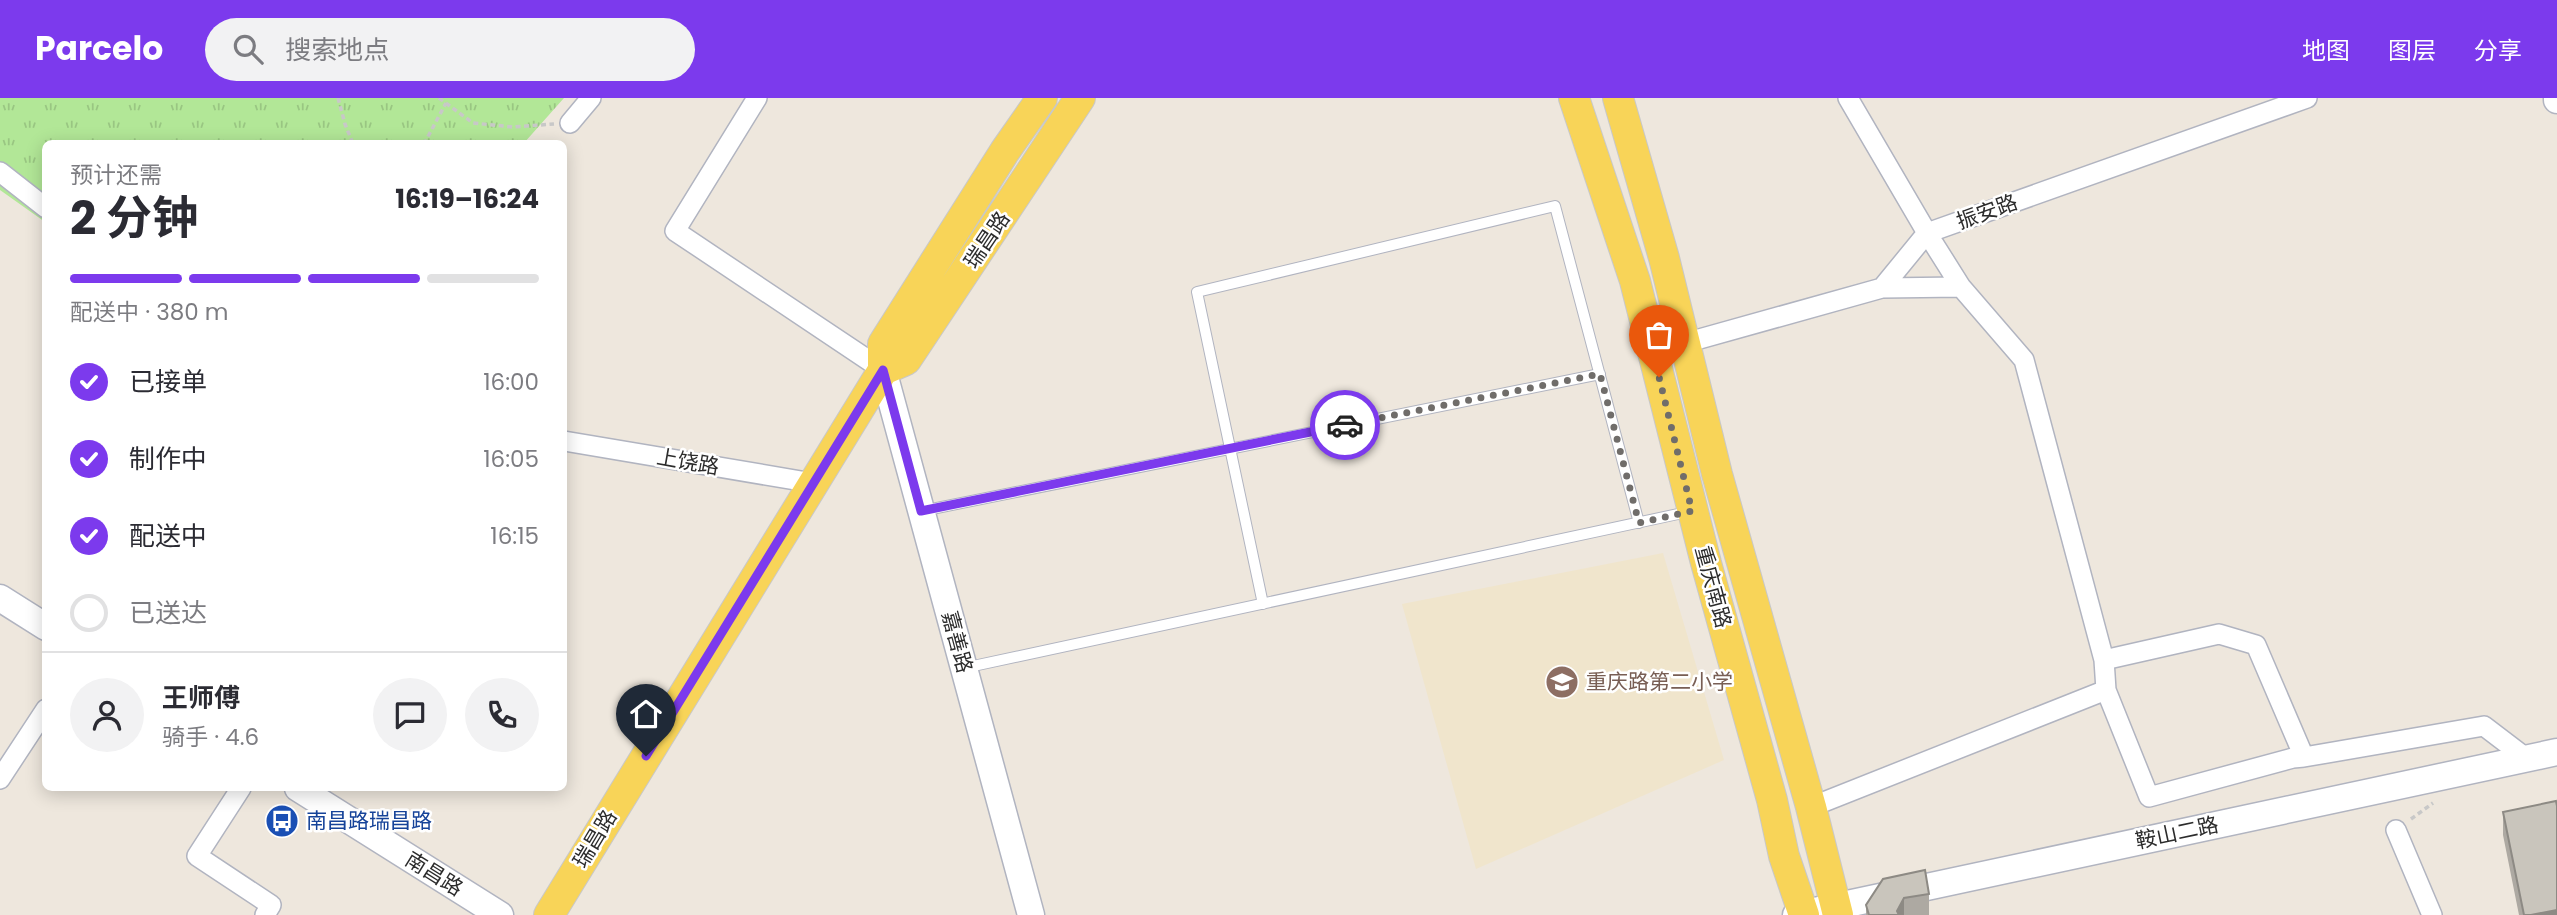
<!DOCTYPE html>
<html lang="zh">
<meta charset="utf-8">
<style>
:root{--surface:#fff;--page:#f2f2f3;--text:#2b2b33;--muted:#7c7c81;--line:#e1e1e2;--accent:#7c3aed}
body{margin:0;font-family:Poppins,"Noto Sans SC",sans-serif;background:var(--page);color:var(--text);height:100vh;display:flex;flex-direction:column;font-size:26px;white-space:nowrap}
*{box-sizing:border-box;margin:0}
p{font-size:23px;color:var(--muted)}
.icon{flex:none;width:38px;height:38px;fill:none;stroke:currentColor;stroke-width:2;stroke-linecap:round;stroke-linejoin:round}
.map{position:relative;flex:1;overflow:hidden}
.sheet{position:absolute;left:42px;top:42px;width:525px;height:651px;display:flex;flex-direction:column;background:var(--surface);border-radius:10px;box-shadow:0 4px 18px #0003}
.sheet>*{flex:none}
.pin{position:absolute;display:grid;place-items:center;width:60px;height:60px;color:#fff;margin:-72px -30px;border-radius:50% 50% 50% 0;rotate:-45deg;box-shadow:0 0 7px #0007}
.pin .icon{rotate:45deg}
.courier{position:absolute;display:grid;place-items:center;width:70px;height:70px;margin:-35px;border:5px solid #7c3aed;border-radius:50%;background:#fff;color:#222;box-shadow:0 2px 9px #0007}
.overview em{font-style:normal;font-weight:700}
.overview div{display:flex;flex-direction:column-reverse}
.overview{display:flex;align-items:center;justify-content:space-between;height:119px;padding:0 28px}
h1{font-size:46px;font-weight:700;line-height:52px}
.bar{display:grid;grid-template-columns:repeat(4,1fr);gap:10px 7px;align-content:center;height:84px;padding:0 28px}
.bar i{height:9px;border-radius:5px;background:var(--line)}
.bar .current{background:var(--accent)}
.bar p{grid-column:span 4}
.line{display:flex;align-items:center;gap:18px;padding:0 28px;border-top:2px solid var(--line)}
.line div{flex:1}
.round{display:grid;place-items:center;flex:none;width:74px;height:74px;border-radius:37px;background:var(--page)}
ol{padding:0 28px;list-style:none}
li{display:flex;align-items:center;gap:21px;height:77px}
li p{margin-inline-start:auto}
li .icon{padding:7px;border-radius:50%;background:var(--accent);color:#fff;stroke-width:4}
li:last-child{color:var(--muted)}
li i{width:38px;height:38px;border:4px solid var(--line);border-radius:50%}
header{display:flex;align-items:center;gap:42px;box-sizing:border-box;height:98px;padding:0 35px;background:var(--accent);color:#fff}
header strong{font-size:33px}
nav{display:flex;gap:38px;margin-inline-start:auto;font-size:24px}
.search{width:490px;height:63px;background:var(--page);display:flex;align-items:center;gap:18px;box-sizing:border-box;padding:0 24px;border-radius:38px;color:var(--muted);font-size:26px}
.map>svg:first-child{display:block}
.education{fill:#f0e5cc}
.park{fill:url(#park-tufts)}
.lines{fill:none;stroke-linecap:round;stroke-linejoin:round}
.lane-casing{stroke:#b1b4c0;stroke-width:12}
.street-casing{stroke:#b1b4c0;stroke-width:22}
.secondary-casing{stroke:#b1b4c0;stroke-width:29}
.primary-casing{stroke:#c8c8c8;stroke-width:32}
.path{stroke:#c8c8c8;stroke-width:3.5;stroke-dasharray:5 3.5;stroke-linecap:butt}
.lane{stroke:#fff;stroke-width:10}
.street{stroke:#fff;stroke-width:19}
.secondary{stroke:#fff;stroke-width:26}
.primary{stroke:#f8d458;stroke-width:30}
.wall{fill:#ada9a2}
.shaded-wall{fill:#8d8a84}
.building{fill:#c9c5bc;stroke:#8d8a84;stroke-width:2}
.done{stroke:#706d6a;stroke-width:7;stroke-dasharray:0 12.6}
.route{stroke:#7c3aed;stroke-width:9}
.labels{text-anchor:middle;stroke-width:5;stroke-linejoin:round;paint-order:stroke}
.street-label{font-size:21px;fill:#2c2c2c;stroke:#fff}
.education-label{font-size:21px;fill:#785e54;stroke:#fff;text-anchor:start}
.transit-label{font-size:21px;fill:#164399;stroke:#fff;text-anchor:start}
</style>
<header>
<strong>Parcelo</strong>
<div class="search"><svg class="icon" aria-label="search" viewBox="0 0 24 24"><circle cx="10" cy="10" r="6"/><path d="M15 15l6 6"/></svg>搜索地点</div>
<nav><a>地图</a><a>图层</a><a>分享</a></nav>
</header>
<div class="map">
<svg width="2557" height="817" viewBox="0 0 2557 817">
<defs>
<pattern id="park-tufts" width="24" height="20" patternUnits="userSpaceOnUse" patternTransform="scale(1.75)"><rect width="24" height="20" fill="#b2e797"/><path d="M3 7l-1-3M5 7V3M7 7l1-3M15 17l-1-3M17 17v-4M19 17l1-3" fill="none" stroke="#99c682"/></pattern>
</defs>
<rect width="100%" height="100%" fill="#eee7dd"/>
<path class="education" d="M1663,455L1724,662L1476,771L1402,506Z"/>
<path class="park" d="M0,0H564L524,45L46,46L45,124L0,92Z"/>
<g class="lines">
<defs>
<path id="lane" d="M922,413L1600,276
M1263,506L1197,194L1555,108L1639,425
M964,570L1692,413"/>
<path id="street" d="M757,0L675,133L883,272
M1848,0L1927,135L1961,189
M570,25L591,0
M0,74L46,110
M1882,190L1961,189L2024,262L2104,562
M1685,245L1882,190L1927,135L2307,0
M564,343L813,385
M2304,659L2256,547L2219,536L2104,562L2106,592L2149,699L2293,660L2304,659L2484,628L2526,660
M0,681L46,611
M241,690L197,758L271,807L265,817
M1811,709L2106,592
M2396,732L2432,817"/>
<path id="secondary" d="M2557,0V2
M883,272L1031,817
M0,500L46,529
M298,690L500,817
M1796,817L2557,654"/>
<path id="primary" d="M1574,0L1635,183L1706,465L1772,702L1784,758L1804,817
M1618,0L1664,160L1717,376L1811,709L1838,817
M883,272L906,262L1080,0
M549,817L883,272V246L1005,53L1042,0"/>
</defs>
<use href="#lane" class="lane-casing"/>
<use href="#street" class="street-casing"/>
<use href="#secondary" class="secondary-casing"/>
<use href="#primary" class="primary-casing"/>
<path class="path" d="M338,0L345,26L353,46
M439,0L473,25L513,29L554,26
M424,46L446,5
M2411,721L2433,705"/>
<use href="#lane" class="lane"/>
<use href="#street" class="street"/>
<use href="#secondary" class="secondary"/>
<use href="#primary" class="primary"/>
</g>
<path class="wall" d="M2503,714L2557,817H2519L2503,737Z
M1929,796V817H1866V807Z"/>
<path class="shaded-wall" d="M1904,800V817H1897V813Z
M2557,812V817H2531Z"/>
<path class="building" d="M2556,703L2557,708V812L2531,817H2524L2503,714Z
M1925,772L1929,796L1904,800L1897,813L1899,817H1869L1866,807L1883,781Z"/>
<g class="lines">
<path class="done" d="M1345,327L1600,276L1639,425L1692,413L1659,279"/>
<path class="route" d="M646,658L883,272L921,413L1345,327"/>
</g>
<defs>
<symbol id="school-disc" viewBox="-11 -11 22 22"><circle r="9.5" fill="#8d6e63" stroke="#fff"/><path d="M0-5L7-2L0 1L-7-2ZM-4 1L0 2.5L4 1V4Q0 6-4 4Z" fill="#fff"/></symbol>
<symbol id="bus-disc" viewBox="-11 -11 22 22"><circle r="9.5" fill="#1a4fb4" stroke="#fff"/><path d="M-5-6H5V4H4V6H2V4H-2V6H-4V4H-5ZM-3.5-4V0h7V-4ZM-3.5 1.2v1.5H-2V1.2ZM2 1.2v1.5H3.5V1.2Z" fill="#fff"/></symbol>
</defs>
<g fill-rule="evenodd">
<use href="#school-disc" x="1543" y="565" width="38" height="38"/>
<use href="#bus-disc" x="263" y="704" width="38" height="38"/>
</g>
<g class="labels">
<g class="street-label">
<text transform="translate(1987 114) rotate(-20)" y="7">振安路</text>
<text transform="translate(987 142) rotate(-56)" y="7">瑞昌路</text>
<text transform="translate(688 364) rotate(10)" y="7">上饶路</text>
<text transform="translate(1713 489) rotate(75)" y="7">重庆南路</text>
<text transform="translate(957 544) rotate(75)" y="7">嘉善路</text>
<text transform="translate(2177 735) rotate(-12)" y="7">鞍山二路</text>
<text transform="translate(595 741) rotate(-59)" y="7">瑞昌路</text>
<text transform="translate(434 776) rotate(32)" y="7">南昌路</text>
</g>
<g class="education-label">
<text x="1586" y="591">重庆路第二小学</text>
</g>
<g class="transit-label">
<text x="306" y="730">南昌路瑞昌路</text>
</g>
</g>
</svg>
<div class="pin" style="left:1659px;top:279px;background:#ea580c"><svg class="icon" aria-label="bag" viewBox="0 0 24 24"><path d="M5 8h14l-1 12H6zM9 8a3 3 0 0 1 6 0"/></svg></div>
<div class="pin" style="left:646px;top:658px;background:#1f2937"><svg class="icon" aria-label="home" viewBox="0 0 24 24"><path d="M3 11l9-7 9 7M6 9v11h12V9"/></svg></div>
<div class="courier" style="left:1345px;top:327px"><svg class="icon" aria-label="car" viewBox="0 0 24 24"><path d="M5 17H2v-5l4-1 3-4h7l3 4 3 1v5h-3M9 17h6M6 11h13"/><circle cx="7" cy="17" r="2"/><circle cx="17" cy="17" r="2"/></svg></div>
<section class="sheet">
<div class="overview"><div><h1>2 分钟</h1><p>预计还需</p></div><em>16:19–16:24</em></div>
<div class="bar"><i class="current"></i><i class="current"></i><i class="current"></i><i></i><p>配送中 · 380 m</p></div>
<ol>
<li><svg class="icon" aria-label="check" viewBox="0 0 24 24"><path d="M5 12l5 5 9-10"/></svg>已接单<p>16:00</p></li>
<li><svg class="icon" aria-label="check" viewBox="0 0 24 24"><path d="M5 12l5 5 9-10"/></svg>制作中<p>16:05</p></li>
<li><svg class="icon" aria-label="check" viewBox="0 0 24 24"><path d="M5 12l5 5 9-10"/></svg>配送中<p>16:15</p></li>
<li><i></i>已送达</li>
</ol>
<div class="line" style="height:126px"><a class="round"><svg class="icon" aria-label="person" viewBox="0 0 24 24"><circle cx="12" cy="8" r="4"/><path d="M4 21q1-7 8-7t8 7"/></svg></a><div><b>王师傅</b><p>骑手 · 4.6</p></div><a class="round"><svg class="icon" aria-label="chat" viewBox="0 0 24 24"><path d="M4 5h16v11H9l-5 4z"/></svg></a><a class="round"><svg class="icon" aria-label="phone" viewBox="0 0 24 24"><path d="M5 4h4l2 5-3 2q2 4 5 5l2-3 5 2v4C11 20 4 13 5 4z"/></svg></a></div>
</section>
</div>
